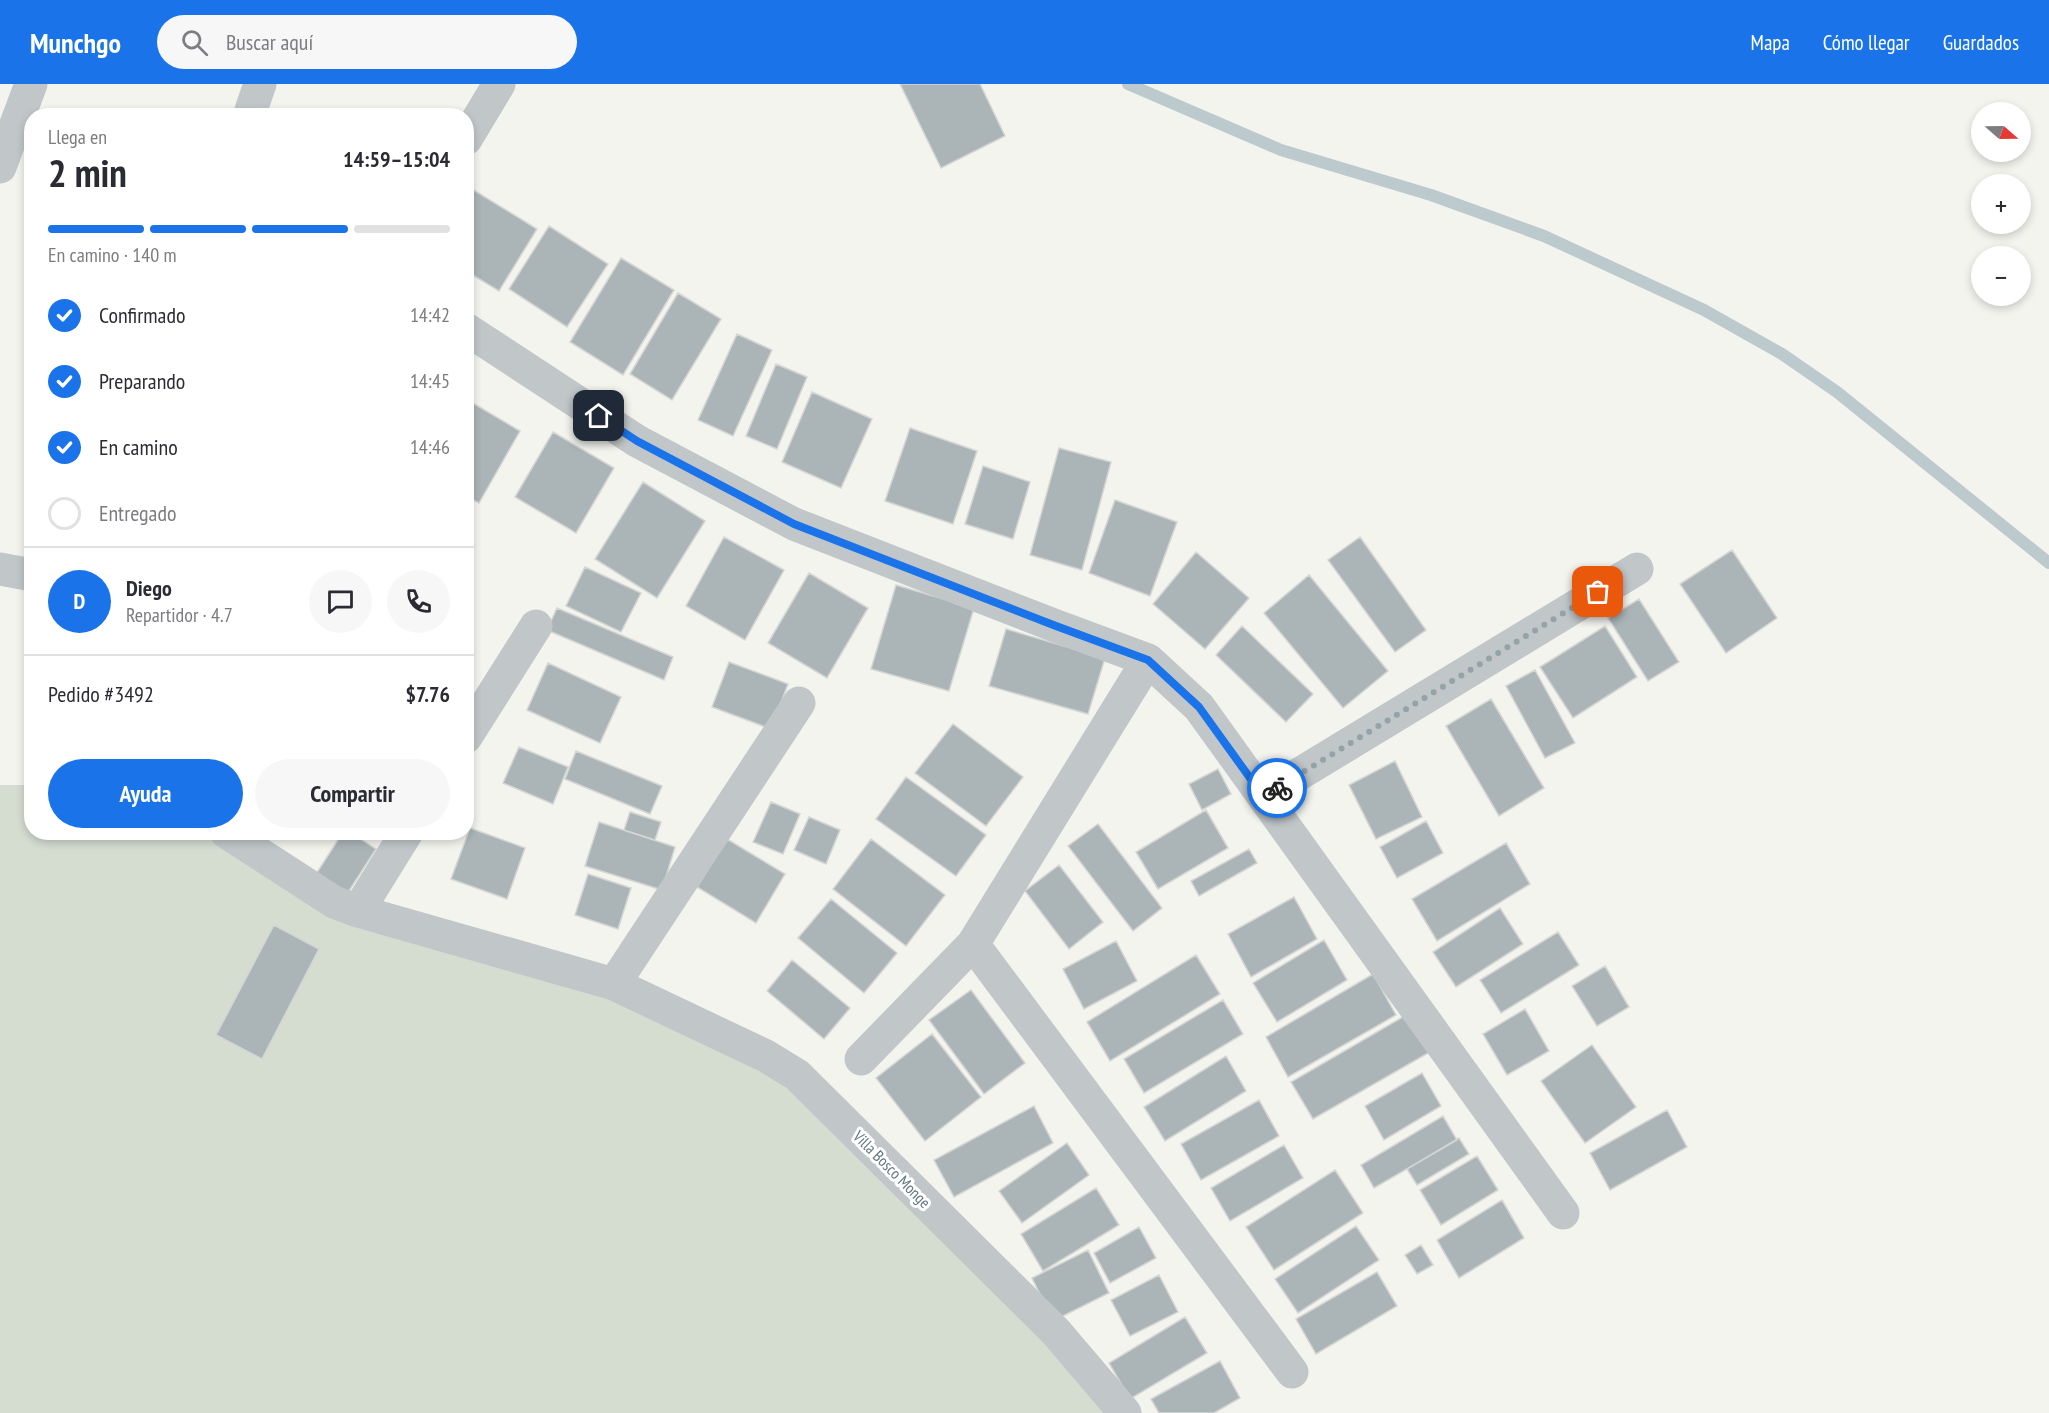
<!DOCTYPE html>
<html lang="es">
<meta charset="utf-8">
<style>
:root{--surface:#fff;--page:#f7f7f7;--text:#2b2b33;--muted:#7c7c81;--line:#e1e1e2;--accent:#1a73e8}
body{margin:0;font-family:"PT Sans Narrow",sans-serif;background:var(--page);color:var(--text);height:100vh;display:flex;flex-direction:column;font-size:22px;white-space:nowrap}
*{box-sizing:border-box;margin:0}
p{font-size:20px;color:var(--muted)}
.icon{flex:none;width:33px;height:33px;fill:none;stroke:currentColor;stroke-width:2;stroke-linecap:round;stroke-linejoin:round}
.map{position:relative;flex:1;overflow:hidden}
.drawer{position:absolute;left:24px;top:24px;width:450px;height:732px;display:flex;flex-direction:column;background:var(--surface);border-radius:24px;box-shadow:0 3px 9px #0003}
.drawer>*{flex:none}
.needle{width:39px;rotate:110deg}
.fabs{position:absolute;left:1971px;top:18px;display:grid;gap:12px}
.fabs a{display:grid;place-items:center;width:60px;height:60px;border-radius:50%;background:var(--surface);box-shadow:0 3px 9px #0003;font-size:30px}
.pin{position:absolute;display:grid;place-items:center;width:51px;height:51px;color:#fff;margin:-26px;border-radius:12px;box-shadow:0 3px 9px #0006}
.courier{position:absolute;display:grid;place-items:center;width:60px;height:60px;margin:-30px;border:4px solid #1a73e8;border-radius:50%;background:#fff;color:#222;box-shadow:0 2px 8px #0007}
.overview em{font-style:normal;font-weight:700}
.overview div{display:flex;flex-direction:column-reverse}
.overview{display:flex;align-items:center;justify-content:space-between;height:102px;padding:0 24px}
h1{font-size:39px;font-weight:700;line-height:45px}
.bar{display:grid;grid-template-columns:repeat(4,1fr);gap:9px 6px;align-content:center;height:72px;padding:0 24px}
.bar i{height:8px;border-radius:4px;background:var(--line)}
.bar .active{background:var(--accent)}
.bar p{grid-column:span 4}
.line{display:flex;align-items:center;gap:15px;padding:0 24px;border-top:2px solid var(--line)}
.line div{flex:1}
.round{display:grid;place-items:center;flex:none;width:63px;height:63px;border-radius:32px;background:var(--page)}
ol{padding:0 24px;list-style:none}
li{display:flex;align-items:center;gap:18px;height:66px}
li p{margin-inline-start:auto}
li .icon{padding:6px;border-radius:50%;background:var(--accent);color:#fff;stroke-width:4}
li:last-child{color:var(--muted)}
li i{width:33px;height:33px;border:3px solid var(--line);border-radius:50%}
.cta{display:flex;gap:12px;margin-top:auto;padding:12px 24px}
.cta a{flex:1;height:69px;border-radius:36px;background:var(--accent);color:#fff;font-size:24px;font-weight:700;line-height:69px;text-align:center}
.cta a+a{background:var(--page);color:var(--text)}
header{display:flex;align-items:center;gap:36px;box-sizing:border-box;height:84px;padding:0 30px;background:var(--accent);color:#fff}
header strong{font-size:28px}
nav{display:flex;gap:33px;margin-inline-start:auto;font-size:21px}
.search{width:420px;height:54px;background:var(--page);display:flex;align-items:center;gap:15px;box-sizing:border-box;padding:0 21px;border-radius:33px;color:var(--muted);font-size:22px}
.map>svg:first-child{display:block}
.green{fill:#d5dcd0}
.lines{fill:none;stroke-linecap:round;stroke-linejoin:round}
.stream{stroke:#bcc9cd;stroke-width:12}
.building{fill:#abb5b8;stroke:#d5d5d3;stroke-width:1.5}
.street{stroke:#c1c6c8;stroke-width:33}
.done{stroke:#94a2a9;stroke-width:6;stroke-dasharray:0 10.8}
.route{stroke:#1a73e8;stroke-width:8}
.labels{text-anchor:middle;stroke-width:6;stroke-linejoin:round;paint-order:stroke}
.street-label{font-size:16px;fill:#617683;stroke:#fff}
</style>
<header>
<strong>Munchgo</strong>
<div class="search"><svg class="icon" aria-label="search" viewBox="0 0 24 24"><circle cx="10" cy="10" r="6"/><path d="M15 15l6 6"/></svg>Buscar aquí</div>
<nav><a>Mapa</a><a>Cómo llegar</a><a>Guardados</a></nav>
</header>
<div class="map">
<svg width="2049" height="1329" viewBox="0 0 2049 1329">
<rect width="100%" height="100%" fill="#f4f4ef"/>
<path class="green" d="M0,701H31L32,748L221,749L346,834L611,907L822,1021L1118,1329H0Z"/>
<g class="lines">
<path class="stream" d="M1128,0L1281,66L1431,111L1544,152L1704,226L1782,270L1837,308L2049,479"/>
</g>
<path class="building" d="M900,0H980L1005,52L941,84Z
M467,102L537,145L499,207L466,187Z
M549,142L608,180L567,243L509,205Z
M621,174L674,206L623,291L570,258Z
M678,209L721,235L672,316L630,290Z
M737,250L772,266L733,352L698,336Z
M776,280L807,293L777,365L746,352Z
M812,308L872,335L841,404L782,378Z
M466,315L520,347L479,419L466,412Z
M910,344L977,367L953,440L885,417Z
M553,348L614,384L576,449L515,413Z
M1059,364L1111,378L1082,486L1030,471Z
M983,382L1030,398L1013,455L965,440Z
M643,398L705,437L657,514L595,475Z
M1115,416L1177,438L1150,512L1089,489Z
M724,453L784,486L745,556L686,522Z
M1360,453L1426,546L1395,568L1328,476Z
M1732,466L1777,534L1726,569L1680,500Z
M1196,468L1249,514L1205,565L1153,520Z
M585,483L641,509L621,548L566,522Z
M809,489L868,524L827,594L768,559Z
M1309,491L1388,587L1343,624L1264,529Z
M896,501L974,524L949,607L871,585Z
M1639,515L1679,578L1648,597L1608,534Z
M557,524L673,573L664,596L547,546Z
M1242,542L1313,610L1286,638L1216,571Z
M1605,542L1637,593L1573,634L1540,583Z
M1006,545L1105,574L1088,630L989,602Z
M729,578L788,600L771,645L712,623Z
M548,579L621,613L600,659L527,626Z
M1535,586L1575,659L1545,674L1506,602Z
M1491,615L1544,704L1499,732L1446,642Z
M953,640L1023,693L986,742L915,689Z
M519,663L568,683L553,720L503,699Z
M576,667L662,702L650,730L565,695Z
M1395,677L1422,733L1376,755L1349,701Z
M1218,685L1231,710L1202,726L1189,700Z
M906,693L986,751L956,792L876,735Z
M771,718L800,730L783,770L753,758Z
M1206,726L1228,764L1158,805L1136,768Z
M630,728L661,738L655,756L624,746Z
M809,733L840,746L826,780L794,766Z
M1426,737L1443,769L1397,794L1380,763Z
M599,738L675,763L662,806L585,782Z
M1098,740L1162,824L1133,847L1068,762Z
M470,744L525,764L507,815L451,795Z
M343,748H350L376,765L347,810L316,790Z
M727,755L785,790L756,839L697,803Z
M871,755L945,811L906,862L833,805Z
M1506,759L1530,800L1437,857L1412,815Z
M1249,765L1257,779L1199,812L1191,797Z
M1059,781L1103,838L1069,865L1025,807Z
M588,790L631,804L618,845L575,831Z
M1294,813L1317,855L1251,893L1228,850Z
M831,815L897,869L864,909L798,854Z
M1500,824L1523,860L1456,903L1433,868Z
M274,841L319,865L262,975L216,951Z
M1558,848L1579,881L1501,929L1480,896Z
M1324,856L1347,896L1277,938L1253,899Z
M1116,857L1137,897L1084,925L1063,885Z
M1196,871L1220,910L1110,977L1087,938Z
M792,876L850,924L824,955L767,907Z
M1605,882L1629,923L1597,942L1572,902Z
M1373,890L1396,931L1288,993L1266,953Z
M971,906L1025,979L984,1010L929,936Z
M1223,916L1243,950L1144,1009L1124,975Z
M1525,925L1549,967L1507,991L1483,950Z
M1408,930L1430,968L1313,1035L1291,998Z
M932,950L981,1013L925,1057L876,994Z
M1592,961L1636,1023L1585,1059L1541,997Z
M1226,972L1246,1007L1165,1057L1144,1023Z
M1422,989L1441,1022L1384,1056L1365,1022Z
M1259,1016L1279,1052L1201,1096L1181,1060Z
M1034,1022L1053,1059L954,1113L934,1076Z
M1667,1026L1687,1063L1610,1106L1590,1069Z
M1443,1032L1457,1056L1374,1104L1361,1081Z
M1459,1054L1469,1070L1417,1101L1407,1085Z
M1067,1059L1089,1091L1022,1139L999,1107Z
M1284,1061L1303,1094L1230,1137L1211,1104Z
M1477,1072L1498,1106L1441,1141L1420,1106Z
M1335,1086L1363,1129L1274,1186L1246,1143Z
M1096,1104L1119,1141L1043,1187L1021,1150Z
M1502,1116L1524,1154L1459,1194L1437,1156Z
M1356,1142L1379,1176L1298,1229L1275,1195Z
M1139,1143L1156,1174L1110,1199L1094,1169Z
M1421,1161L1433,1181L1417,1190L1405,1171Z
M1088,1166L1109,1209L1053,1237L1032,1194Z
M1377,1188L1397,1222L1316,1270L1296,1235Z
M1159,1191L1178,1228L1130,1252L1111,1216Z
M1185,1233L1207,1269L1130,1315L1109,1279Z
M1220,1277L1240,1314L1214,1329H1159L1151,1315Z"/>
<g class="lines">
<path class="street" d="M249,32L260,0
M466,55L499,0
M0,83L31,0
M466,245L637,357L794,440L1056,542L1148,576L1199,623L1563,1129
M0,485L32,491
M466,653L536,542
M1263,712L1637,485
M226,748L334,818L358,827L614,900L766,972L797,991L1056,1248L1125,1329
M358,827L407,748
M973,860L1292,1288
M614,900L799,619
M861,975L973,860L1148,576"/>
</g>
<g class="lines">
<path class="done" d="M1277,704L1598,508"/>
<path class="route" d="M599,332L637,357L794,440L1056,542L1148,576L1199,623L1263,712L1277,704"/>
</g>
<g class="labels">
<g class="street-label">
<text transform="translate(892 1085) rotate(45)" y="6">Villa Bosco Monge</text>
</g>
</g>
</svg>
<div class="fabs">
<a><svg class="needle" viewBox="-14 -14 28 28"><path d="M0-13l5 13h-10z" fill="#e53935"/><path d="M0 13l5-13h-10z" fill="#7c7c81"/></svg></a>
<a>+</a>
<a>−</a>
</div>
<div class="pin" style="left:1598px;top:508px;background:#ea580c"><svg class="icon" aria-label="bag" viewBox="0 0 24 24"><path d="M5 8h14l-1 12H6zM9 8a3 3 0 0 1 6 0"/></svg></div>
<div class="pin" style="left:599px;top:332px;background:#1f2937"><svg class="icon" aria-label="home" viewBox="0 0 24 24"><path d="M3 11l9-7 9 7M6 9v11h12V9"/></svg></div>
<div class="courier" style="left:1277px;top:704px"><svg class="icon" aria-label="bike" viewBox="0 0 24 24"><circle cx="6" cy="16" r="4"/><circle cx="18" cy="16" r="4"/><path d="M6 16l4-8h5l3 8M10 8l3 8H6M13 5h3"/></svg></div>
<section class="drawer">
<div class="overview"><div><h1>2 min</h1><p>Llega en</p></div><em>14:59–15:04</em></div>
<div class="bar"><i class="active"></i><i class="active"></i><i class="active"></i><i></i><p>En camino · 140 m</p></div>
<ol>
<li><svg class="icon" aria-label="check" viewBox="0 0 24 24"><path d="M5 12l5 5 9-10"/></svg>Confirmado<p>14:42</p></li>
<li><svg class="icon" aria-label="check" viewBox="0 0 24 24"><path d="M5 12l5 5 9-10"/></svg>Preparando<p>14:45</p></li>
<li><svg class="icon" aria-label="check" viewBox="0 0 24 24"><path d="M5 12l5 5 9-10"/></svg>En camino<p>14:46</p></li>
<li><i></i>Entregado</li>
</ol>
<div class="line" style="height:108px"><b class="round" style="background:var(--accent);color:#fff">D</b><div><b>Diego</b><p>Repartidor · 4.7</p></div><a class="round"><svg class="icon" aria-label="chat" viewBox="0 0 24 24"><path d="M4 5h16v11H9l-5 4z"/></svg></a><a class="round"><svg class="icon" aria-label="phone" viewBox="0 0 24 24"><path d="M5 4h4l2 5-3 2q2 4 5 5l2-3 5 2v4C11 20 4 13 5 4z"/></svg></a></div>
<div class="line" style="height:78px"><div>Pedido #3492</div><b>$7.76</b></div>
<div class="cta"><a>Ayuda</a><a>Compartir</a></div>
</section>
</div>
